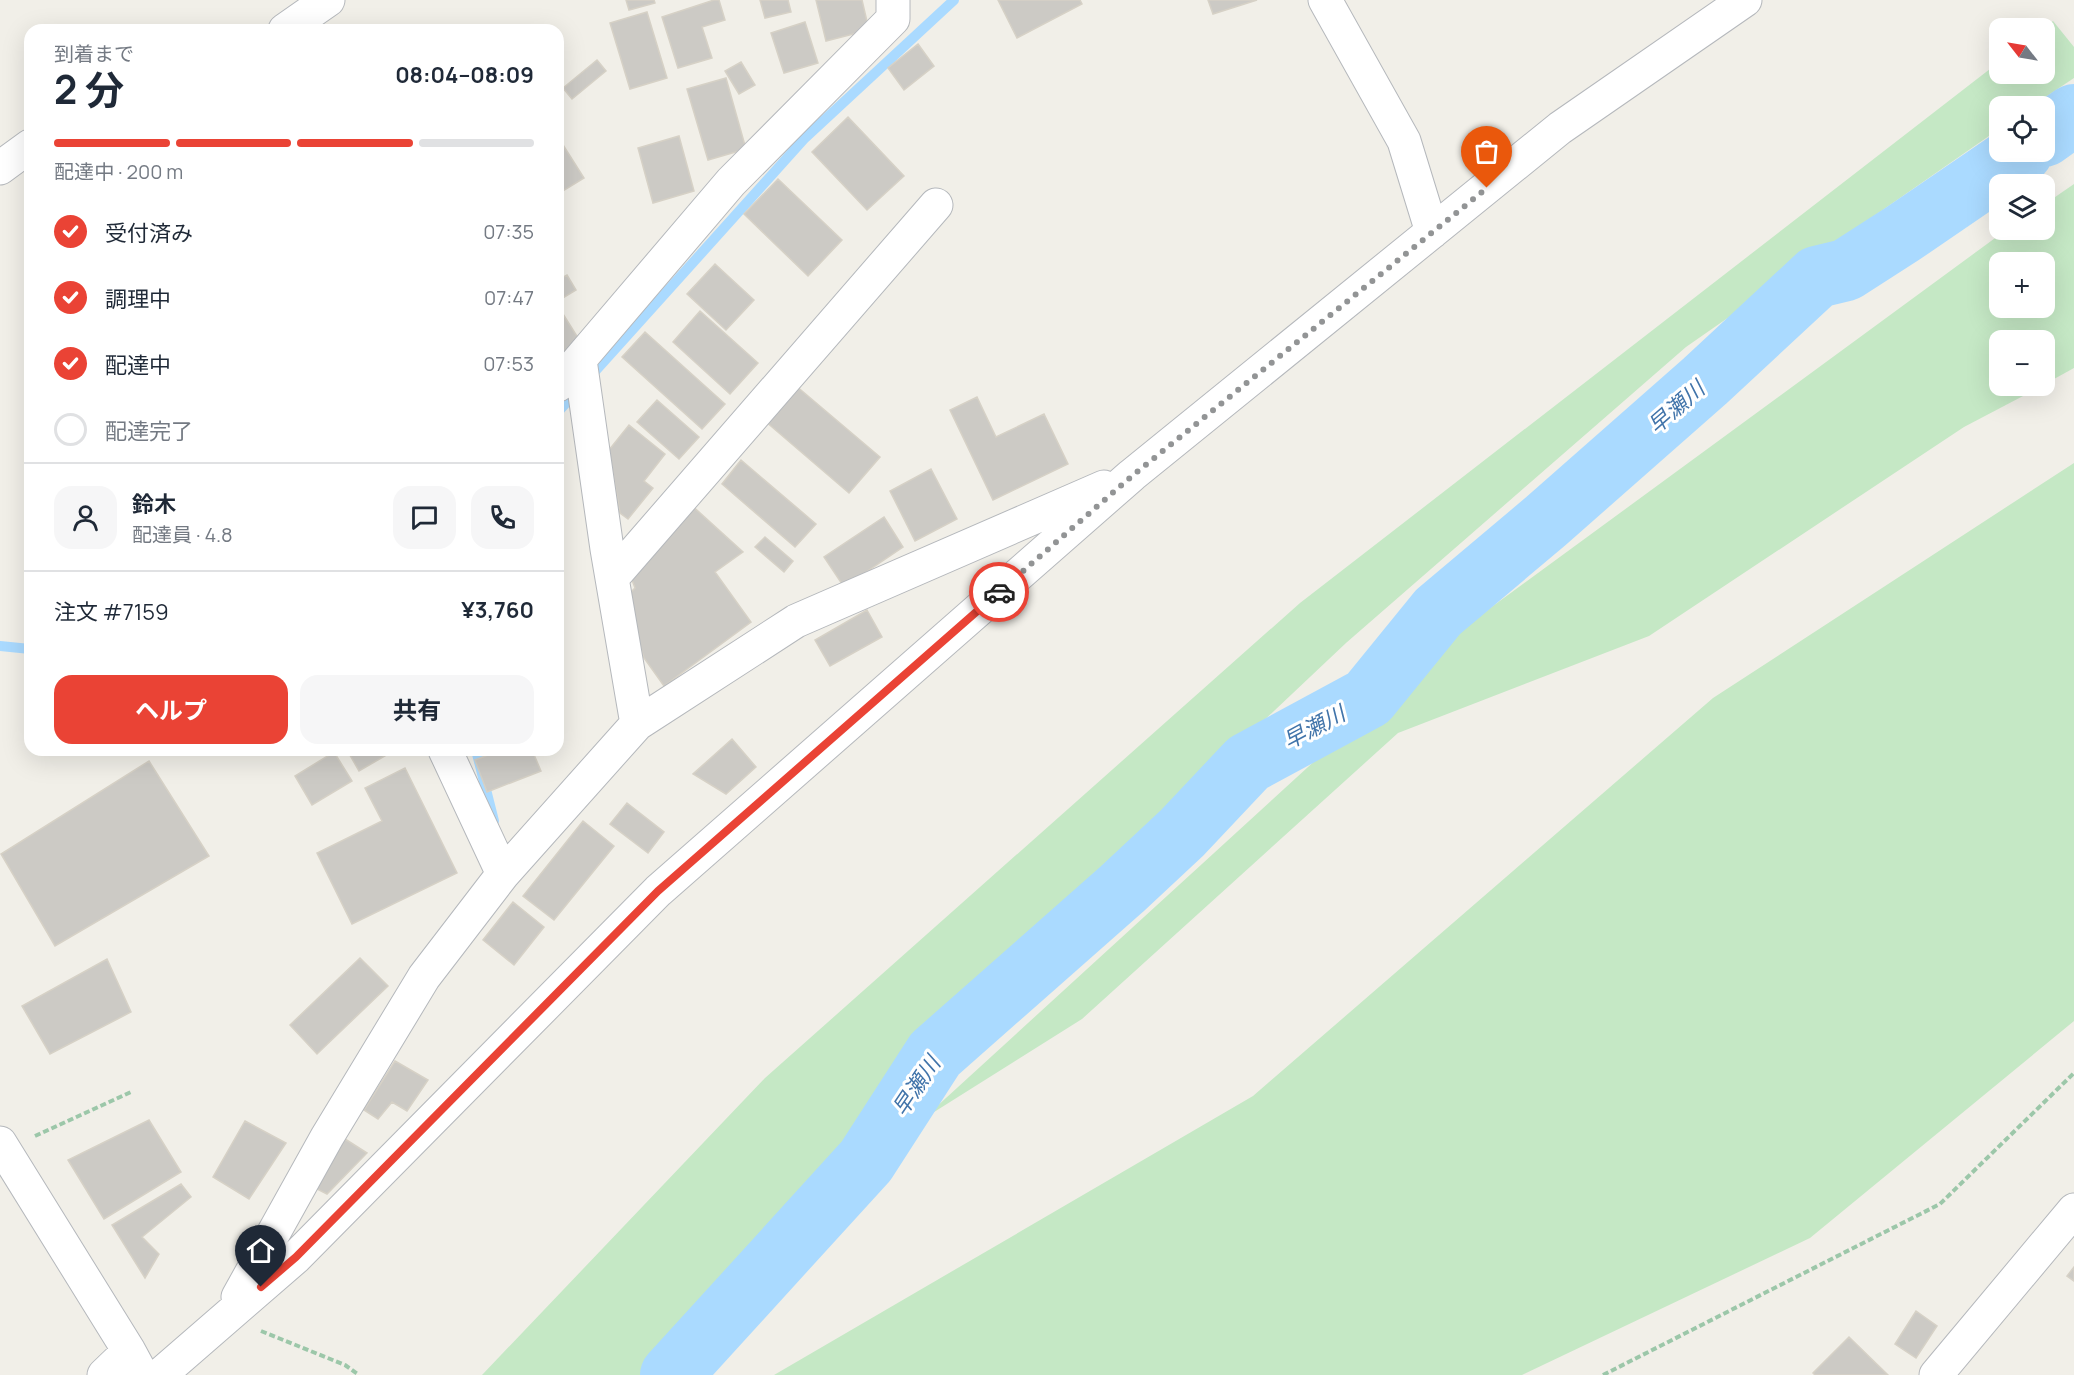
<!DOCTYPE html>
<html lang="ja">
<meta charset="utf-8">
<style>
:root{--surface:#fff;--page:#f6f6f7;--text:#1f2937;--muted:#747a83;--line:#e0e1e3;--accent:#ea4335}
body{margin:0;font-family:Manrope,"Noto Sans JP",sans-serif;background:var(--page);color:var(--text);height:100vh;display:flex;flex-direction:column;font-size:22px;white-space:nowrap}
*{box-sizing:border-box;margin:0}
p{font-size:20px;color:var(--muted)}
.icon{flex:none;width:33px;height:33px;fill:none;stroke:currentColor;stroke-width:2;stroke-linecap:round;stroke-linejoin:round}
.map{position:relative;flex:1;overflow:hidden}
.drawer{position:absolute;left:24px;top:24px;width:540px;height:732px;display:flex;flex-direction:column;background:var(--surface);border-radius:18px;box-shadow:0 6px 24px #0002}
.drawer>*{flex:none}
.needle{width:39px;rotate:301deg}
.fabs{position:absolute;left:1989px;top:18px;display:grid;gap:12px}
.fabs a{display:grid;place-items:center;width:66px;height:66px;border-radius:12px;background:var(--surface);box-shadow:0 6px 24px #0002;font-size:30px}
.pin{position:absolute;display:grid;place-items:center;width:51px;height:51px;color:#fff;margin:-62px -26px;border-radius:50% 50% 50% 0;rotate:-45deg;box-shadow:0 0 6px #0007}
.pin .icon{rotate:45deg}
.courier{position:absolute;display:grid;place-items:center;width:60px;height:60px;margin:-30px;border:4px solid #ea4335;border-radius:50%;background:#fff;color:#222;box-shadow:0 2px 8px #0007}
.headline em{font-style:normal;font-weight:700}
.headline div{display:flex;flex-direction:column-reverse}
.headline{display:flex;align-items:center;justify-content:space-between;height:102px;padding:0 30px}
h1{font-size:39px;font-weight:700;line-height:45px}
.bar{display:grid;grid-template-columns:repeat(4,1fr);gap:9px 6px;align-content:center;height:72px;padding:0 30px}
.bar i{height:8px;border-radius:4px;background:var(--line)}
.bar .selected{background:var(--accent)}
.bar p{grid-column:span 4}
.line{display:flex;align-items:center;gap:15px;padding:0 30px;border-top:2px solid var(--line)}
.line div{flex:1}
.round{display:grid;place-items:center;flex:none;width:63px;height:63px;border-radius:18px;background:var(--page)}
ol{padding:0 30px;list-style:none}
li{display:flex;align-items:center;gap:18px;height:66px}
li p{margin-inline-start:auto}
li .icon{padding:6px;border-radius:50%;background:var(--accent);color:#fff;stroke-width:4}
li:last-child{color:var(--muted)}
li i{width:33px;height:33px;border:3px solid var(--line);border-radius:50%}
.action{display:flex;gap:12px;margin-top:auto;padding:12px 30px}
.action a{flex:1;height:69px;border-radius:18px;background:var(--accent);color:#fff;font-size:24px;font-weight:700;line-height:69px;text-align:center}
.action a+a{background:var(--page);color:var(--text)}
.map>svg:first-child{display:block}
.green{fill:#c5e8c5;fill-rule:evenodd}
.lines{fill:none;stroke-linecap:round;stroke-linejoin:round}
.stream{stroke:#aadaff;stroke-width:10}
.river{stroke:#aadaff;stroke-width:62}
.building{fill:#cccac5;stroke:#d6d1c6;stroke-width:1.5}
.minor-casing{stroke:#b5b8bc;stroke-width:35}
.path{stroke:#9cc7a9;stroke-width:4;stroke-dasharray:6 3;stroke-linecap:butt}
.minor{stroke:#fff;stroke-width:33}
.done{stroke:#929495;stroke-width:6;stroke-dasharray:0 10.8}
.route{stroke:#ea4335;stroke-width:8}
.labels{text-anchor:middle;stroke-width:6;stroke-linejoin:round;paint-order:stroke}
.water-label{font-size:22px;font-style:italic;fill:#4174aa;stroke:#fff}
</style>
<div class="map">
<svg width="2074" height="1375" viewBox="0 0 2074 1375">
<rect width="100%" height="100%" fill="#f1efe8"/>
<path class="green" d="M2053,21L2074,47V78L2032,106H2000L1999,129L1686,347L1346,643L1150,828L926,1051L649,1375H482L765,1078L1300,603L1999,62L2000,74H2044L2043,28Z
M2074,184V368L2045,384L2044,340H2000V386H2042L1964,427L1649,636L1398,733L1082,1019L923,1119L1448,639L2002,233L2007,230H2044L2045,204ZM2000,262H2044V308H2000Z
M2074,463V1021L1810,1238L1522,1375H774L1253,1096L1713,698Z"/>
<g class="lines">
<path class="stream" d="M590,377L805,138L954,0
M558,412L577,391
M0,646L30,649
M476,750L494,821"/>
<path class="river" d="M2044,136L2074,115
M671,1375L866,1161L935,1054L1122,889L1182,833L1248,763L1368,698L1438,612L1546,521L1705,381L1817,277L1846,270L1902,234L2022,152"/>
</g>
<path class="building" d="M626,0H654L655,3L629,10Z
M714,0H719L725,20L702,27L712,58L678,68L662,17Z
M760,0H788L791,12L765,18Z
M816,0H862L869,30L826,41Z
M998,0H1080L1082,4L1017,38Z
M1208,0H1257L1213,14Z
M647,12L667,78L630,89L610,23Z
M805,22L818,63L784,73L771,33Z
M918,44L934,66L904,90L888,68Z
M597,60L606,71L572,99L563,88Z
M741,62L755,85L739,94L725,71Z
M726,78L746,149L708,160L687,89Z
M848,117L904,176L867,210L812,152Z
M679,136L694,191L653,203L638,148Z
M558,137L584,178L558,194Z
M778,179L842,240L808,276L744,214Z
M715,264L754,300L726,330L687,294Z
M567,275L576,290L558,301V280Z
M558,306L585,349L558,365Z
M700,311L758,363L730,394L673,342Z
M645,332L725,404L702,429L622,357Z
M795,385L880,457L849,493L765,421Z
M977,397L996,437L1044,414L1068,464L993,500L950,410Z
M657,400L699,437L679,459L637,422Z
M629,425L665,454L644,481L653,488L628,519L620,513L609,450Z
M741,460L816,524L795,547L722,484Z
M931,469L957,519L915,541L890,491Z
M688,502L743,552L715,572L751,622L664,686L644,658L625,598L635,588L628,569Z
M884,517L903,547L844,587L824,557Z
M765,537L793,561L784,572L755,547Z
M867,610L882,637L830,666L815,640Z
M732,739L756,767L726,794L693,774Z
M347,750H395L359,771Z
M501,750H532L541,771L487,792L475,760Z
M334,752L352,781L312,805L295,776Z
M149,761L209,856L55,946L1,854Z
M405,768L457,873L352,924L317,853L382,821L365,788Z
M627,803L664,832L648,853L610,824Z
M583,821L614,846L554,920L523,896Z
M513,902L544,927L514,965L483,940Z
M360,958L388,986L317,1054L290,1025Z
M107,959L131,1012L50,1054L22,1006Z
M395,1061L428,1080L407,1111L392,1102L378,1119L364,1110Z
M149,1120L181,1172L104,1219L68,1160Z
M245,1121L286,1143L249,1199L213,1177Z
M345,1139L367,1153L327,1194L315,1188Z
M181,1184L191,1197L142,1237L159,1254L145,1278L112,1225Z
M2074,1267V1281L2067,1276Z
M1916,1311L1937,1326L1916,1358L1895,1344Z
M1849,1337L1888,1375H1815L1813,1373Z"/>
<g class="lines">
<defs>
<path id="minor" d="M1325,0L1404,141L1432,232
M285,30L328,0
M0,168L30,146
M580,360L607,549L637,724
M558,385L731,182L893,19V0
M612,578L936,205
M445,750L503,874
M0,1143L129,1351L142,1375
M238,1297L327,1137L424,977L503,874L637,724L796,621L1104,487
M104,1375L129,1351
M160,1375L296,1257L658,891L1132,475L1560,128L1745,0
M1936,1375L2074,1210"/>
</defs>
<use href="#minor" class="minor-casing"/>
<path class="path" d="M35,1136L131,1092
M261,1331L345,1365L359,1375
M1603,1375L1940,1204L2074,1073"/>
<use href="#minor" class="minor"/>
</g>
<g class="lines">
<path class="done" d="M999,592L1132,476L1487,188"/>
<path class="route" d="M261,1287L296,1257L658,891L999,592"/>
</g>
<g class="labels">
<g class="water-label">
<text transform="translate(1676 407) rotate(-41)" y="8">早瀬川</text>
<text transform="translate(1314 727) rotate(-28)" y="8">早瀬川</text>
<text transform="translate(916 1086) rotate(-56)" y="8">早瀬川</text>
</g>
</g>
</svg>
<div class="fabs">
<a><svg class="needle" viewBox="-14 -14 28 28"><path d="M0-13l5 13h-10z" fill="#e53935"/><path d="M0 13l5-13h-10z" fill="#747a83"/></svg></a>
<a><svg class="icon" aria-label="locate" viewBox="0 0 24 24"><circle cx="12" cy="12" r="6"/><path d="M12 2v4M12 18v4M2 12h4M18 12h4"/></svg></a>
<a><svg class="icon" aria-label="layers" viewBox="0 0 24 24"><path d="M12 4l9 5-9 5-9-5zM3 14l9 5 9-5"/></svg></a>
<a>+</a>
<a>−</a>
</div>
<div class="pin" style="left:1487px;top:188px;background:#ea580c"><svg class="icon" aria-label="bag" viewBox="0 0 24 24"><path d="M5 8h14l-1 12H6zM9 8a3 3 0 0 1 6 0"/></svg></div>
<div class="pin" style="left:261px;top:1287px;background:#1f2937"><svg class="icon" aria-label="home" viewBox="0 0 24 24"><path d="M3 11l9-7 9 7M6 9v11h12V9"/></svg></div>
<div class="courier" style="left:999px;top:592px"><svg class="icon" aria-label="car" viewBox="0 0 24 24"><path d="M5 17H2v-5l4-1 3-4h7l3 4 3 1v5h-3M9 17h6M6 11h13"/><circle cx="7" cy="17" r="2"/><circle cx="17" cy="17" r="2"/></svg></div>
<section class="drawer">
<div class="headline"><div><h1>2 分</h1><p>到着まで</p></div><em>08:04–08:09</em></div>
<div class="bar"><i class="selected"></i><i class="selected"></i><i class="selected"></i><i></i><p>配達中 · 200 m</p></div>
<ol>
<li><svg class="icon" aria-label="check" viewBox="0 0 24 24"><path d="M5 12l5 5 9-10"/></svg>受付済み<p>07:35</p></li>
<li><svg class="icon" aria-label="check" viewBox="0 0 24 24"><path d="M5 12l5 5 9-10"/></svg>調理中<p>07:47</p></li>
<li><svg class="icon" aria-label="check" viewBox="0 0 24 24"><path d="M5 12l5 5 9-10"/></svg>配達中<p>07:53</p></li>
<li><i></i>配達完了</li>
</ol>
<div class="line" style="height:108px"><a class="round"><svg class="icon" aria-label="person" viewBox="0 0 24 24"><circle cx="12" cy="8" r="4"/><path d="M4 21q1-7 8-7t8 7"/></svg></a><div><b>鈴木</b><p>配達員 · 4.8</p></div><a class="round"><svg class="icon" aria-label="chat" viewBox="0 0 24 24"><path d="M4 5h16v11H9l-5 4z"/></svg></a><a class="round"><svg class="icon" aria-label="phone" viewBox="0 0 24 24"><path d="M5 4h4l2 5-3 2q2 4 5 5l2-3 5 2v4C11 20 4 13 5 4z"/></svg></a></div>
<div class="line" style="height:78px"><div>注文 #7159</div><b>¥3,760</b></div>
<div class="action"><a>ヘルプ</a><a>共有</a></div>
</section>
</div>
